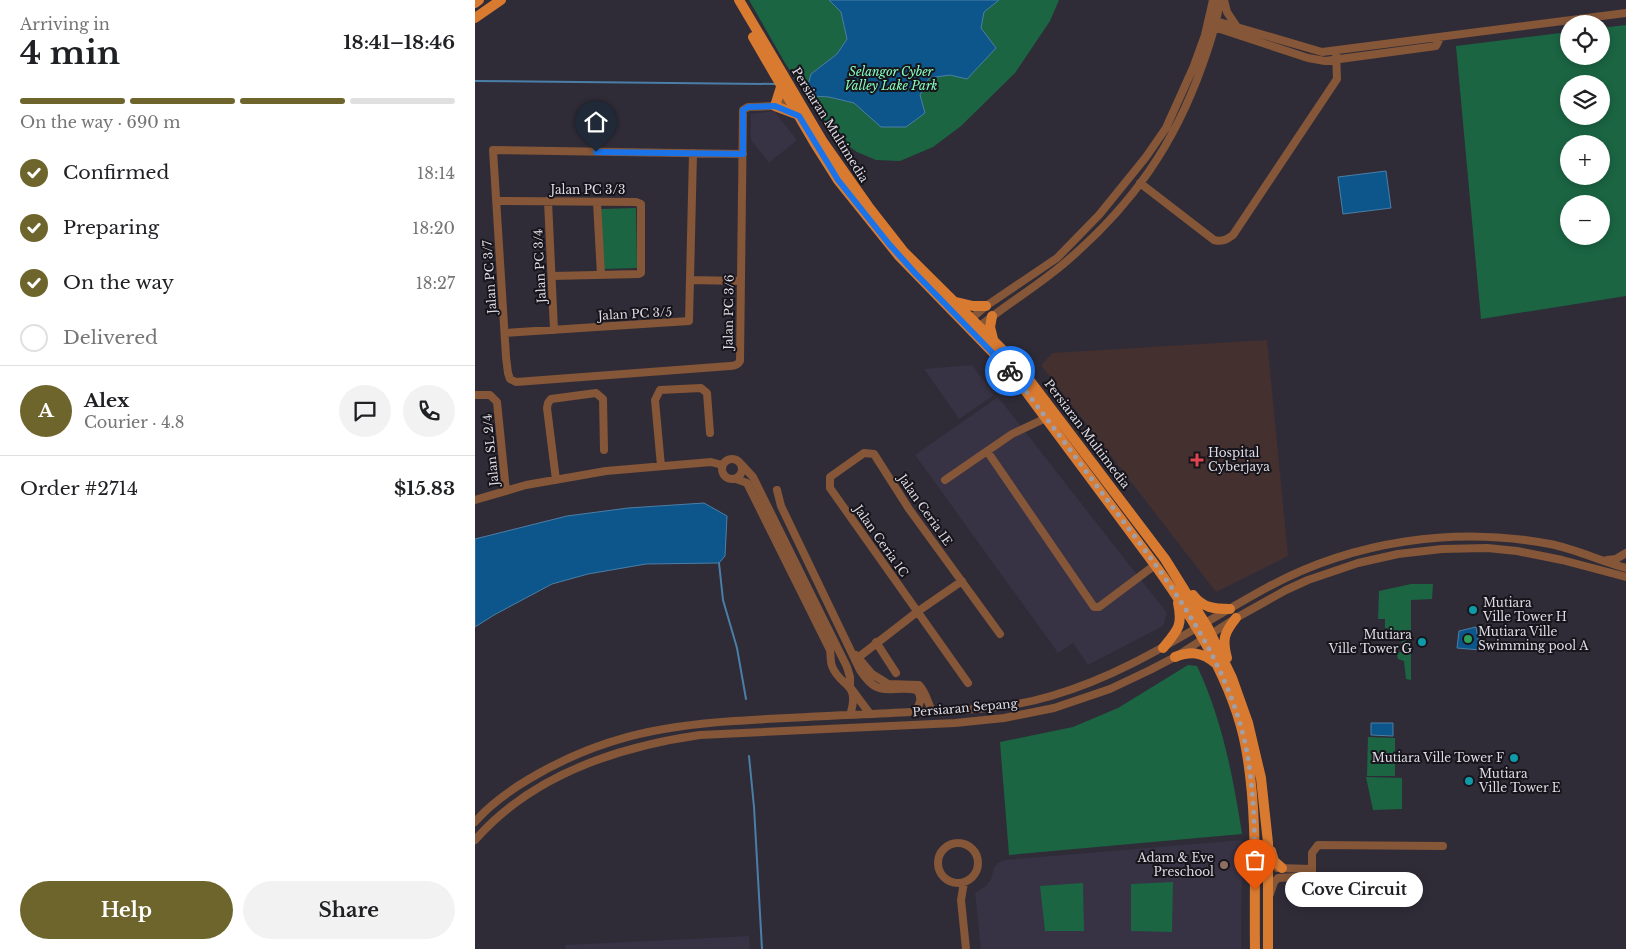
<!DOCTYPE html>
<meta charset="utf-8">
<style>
:root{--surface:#fff;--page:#f2f2f2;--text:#202124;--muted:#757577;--line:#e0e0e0;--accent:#6e652d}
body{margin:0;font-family:"Libre Baskerville",serif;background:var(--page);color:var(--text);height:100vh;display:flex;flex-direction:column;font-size:19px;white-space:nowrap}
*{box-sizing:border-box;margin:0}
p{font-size:16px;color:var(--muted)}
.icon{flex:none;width:28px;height:28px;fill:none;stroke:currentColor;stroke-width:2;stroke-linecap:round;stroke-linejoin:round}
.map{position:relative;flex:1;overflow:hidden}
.side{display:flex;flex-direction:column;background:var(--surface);width:475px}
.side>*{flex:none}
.buttons{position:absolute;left:1085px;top:15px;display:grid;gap:10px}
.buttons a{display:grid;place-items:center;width:50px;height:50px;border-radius:50%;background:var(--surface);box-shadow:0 2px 8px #0003;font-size:25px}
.pin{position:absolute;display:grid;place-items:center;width:42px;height:42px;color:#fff;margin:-51px -21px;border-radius:50% 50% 50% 0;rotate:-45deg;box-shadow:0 0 5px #0007}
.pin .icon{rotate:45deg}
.courier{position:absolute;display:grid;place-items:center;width:50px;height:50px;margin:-25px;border:4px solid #1a73e8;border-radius:50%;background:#fff;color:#222;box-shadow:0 1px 6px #0007}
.bubble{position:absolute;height:35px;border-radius:18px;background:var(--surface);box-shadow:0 2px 8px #0003;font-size:16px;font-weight:700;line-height:35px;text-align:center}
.summary em{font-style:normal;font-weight:700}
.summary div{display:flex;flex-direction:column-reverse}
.summary{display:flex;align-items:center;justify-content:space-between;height:85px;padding:0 20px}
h1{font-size:32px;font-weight:700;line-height:38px}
.bar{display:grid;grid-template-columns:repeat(4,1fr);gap:8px 5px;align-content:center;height:60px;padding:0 20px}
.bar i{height:6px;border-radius:4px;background:var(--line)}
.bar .selected{background:var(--accent)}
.bar p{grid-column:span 4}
.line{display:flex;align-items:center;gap:12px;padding:0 20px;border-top:1px solid var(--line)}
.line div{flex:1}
.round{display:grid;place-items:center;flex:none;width:52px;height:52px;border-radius:26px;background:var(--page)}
ol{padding:0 20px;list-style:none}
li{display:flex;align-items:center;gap:15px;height:55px}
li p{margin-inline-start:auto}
li .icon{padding:5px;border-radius:50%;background:var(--accent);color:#fff;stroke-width:4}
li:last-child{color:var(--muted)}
li i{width:28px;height:28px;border:2px solid var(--line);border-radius:50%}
.primary-button{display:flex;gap:10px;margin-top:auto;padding:10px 20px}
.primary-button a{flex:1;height:58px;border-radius:30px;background:var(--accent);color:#fff;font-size:20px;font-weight:700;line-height:58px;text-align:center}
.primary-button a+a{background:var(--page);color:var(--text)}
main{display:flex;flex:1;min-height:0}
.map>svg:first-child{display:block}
.built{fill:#373244}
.medical{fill:#44302f}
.green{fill:#1b6543;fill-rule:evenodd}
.water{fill:#0c568c;stroke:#4b7ea6}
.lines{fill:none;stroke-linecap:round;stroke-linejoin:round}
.stream{stroke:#4b7ea6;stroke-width:2}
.minor{stroke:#855637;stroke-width:8}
.major{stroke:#d97a31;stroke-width:10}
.done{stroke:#a09ea7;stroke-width:5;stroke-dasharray:0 9}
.route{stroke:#1a73e8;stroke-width:6}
.health-dot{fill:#e0444e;stroke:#17151b;stroke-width:2}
.culture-dot{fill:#0f9aa8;stroke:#17151b;stroke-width:2}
.leisure-dot{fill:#2e9e5b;stroke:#17151b;stroke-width:2}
.education-dot{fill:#8d6e63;stroke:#17151b;stroke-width:2}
.labels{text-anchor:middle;stroke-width:4;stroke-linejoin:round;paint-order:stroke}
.park-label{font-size:12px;font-style:italic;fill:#86ffc0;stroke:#17151b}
.street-label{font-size:12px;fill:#dddbe3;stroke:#17151b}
.poi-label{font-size:12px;fill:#dddbe3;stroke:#17151b;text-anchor:start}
</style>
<main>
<section class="side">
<div class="summary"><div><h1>4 min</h1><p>Arriving in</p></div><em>18:41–18:46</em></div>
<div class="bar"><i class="selected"></i><i class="selected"></i><i class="selected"></i><i></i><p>On the way · 690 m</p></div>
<ol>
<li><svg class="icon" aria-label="check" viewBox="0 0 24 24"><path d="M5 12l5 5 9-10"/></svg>Confirmed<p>18:14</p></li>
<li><svg class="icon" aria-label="check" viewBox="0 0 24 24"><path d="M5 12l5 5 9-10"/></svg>Preparing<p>18:20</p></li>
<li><svg class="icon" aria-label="check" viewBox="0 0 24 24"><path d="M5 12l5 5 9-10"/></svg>On the way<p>18:27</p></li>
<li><i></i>Delivered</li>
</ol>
<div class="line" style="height:90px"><b class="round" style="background:var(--accent);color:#fff">A</b><div><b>Alex</b><p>Courier · 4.8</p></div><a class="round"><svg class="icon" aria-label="chat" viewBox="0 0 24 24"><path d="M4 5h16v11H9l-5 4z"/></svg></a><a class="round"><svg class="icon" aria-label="phone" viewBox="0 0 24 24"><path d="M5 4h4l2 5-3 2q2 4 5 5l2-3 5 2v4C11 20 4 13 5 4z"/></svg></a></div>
<div class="line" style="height:65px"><div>Order #2714</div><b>$15.83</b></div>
<div class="primary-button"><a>Help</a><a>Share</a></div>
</section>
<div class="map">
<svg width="1151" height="949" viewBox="0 0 1151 949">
<rect width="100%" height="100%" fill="#2f2c38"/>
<path class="built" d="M299,111L322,140L294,163L276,140V114Z
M497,365L519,395L484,419L449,369Z
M523,397L692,613L688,626L613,665L598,643L583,653L440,455Z
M767,840L766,949H506L500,893L511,886L516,879L519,868L523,863L530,860Z
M274,936L275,949H91L90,945Z"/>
<path class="medical" d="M792,340L813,556L741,592L566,365L578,353Z"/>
<path class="green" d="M274,0H584L575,21L540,73L486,126L458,147L425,161L401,160L382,152L358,135L310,63Z
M1151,25V296L1006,319L981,46L1094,32V56H1126V28ZM1094,84H1126V116H1094ZM1094,144H1126V176H1094ZM1094,204H1126V236H1094Z
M161,208L162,268L128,269L126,209Z
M936,584H958L957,599L936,600V680L931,679L929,661L923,659L921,652H926L927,637L918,639L917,632L910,631V619H903L904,591Z
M713,665L722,666C747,719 758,776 767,834L534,855L525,742L598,727L643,708Z
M893,737L920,738V776H892Z
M891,777L927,778V809L898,810Z
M698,882L697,932L656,931V884Z
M608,883L609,931H570L565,886Z"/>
<path class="water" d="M354,0H524L509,12L506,28L521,48L492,79L475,75L454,78L445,95L450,113L431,127H406L379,103L354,97L338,96L333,85L336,74L362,54L372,39L366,12Z
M911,171L916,208L868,214L863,177Z
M229,503L252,516L250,556L244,563L171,564L113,574L77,584L19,615L0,627V539L92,516L153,508Z
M1001,627L1005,650L982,648L984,631Z
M896,723H918V736L896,735Z"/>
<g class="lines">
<path class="stream" d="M0,81L300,84
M330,84L333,85
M244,563L248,600L262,648L271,699
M274,756L279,807L287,949"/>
<path class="minor" d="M749,0L752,12L762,27
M741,21L847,52L1151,13
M739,27L833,58L850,61L961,46L965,38
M268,154L18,150L31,357L33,373L35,379L41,382L255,366C260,366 263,365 265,361L268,110L273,107L300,106L318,96
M665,183L739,240C747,242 751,240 758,235L862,79L861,52
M21,201L161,202L166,204V273L164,274L77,276
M73,201L79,330
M122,202L126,275
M215,280L266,281
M497,318L511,306L582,258L624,215L671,157L691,128L718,68L730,35L738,0
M505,326C533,303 566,284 593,260C657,205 699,145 727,66C735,44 742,23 745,0
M30,333L214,321L218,153
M0,395H15L22,402L31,491
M512,451L619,607H624L680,565
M247 469a10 10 0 1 1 20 0a10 10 0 1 1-20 0Z
M266,464L278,477L372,667L375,677V687L395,714
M186,466L180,400L185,390L226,388L232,393L235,433
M261,479L272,483L355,650C356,655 355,661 357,666C365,688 386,681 375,715
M81,480L72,408L73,403L76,399L121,393L128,399L129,450
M470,480L537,434L571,418
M302,490L306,506L385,670C405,701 416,684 442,690C448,698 445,704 440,712
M0,500L51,485L131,471L236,462L247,465
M1132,560L1141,559L1151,553
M401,642L421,673
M381,655L397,674L413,684L444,685C452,693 452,703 458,712
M380,660L442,612L487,581
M493,683L355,488V477L389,453L399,454L434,509L525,634
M0,822C15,804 34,791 54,779C121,739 182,726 259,721C318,717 377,715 437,712C484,710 530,710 576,696C656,673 721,626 793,587C878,541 980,526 1075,544C1100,549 1126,561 1151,568
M0,840C57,775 141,747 225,735L480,723L529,718L579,708L635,689L675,670L700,657L761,618L811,590L833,580L883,563L923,554L967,549L1012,548L1042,551L1087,560L1151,577
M463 863a20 20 0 1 1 40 0a20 20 0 1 1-40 0Z
M802,868L837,869
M489,882L486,900L491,949
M837,888V853L843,845L968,846
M795,894L799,882L803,878L837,876"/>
<path class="major" d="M264,0L348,142L393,206L429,252L543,365L690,559L733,628L757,678L773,723L786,778L793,843V949
M0,3L4,0
M0,18L26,0
M278,37L339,142L363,180L424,256L535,370L680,565C718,618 759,683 771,748C783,814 779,882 780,949
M306,87L300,106L324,115
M481,302L498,306H511
M517,316L515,327L518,339
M718,595C728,608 739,609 755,609
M688,648C703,630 708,626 703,603
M700,657C716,651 727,652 740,663
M752,658C747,639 749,633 761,618
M796,851L799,861L807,868"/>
</g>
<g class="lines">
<path class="done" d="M535,371C569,414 601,458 633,501C689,575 751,654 771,747C780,794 780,842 780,890"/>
<path class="route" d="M121,152L268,154V110L273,107L300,106L324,116L363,180L414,244L440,273L535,371"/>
</g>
<path class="health-dot" d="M719.5 452.5h5v5h5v5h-5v5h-5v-5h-5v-5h5z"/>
<g class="culture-dot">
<circle cx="998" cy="610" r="5"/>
<circle cx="947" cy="642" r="5"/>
<circle cx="1039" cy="758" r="5"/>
<circle cx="994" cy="781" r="5"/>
</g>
<circle class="leisure-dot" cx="993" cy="639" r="5"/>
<circle class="education-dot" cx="749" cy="865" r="5"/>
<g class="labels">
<g class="park-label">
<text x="416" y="76">Selangor Cyber<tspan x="416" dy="14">Valley Lake Park</tspan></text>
</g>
<g class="street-label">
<text transform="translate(355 125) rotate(58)" y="4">Persiaran Multimedia</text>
<text x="113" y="194">Jalan PC 3/3</text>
<text transform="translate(65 266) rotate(-93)" y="4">Jalan PC 3/4</text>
<text transform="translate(15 277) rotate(-94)" y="4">Jalan PC 3/7</text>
<text transform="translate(254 312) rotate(-89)" y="4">Jalan PC 3/6</text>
<text transform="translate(160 314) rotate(-3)" y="4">Jalan PC 3/5</text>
<text transform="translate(612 434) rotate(53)" y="4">Persiaran Multimedia</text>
<text transform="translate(16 450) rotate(-96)" y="4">Jalan SL 2/4</text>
<text transform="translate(450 510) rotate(55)" y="4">Jalan Ceria 1E</text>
<text transform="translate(406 541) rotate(55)" y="4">Jalan Ceria 1C</text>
<text transform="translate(490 708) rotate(-5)" y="4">Persiaran Sepang</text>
</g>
<g class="poi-label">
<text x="733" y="457">Hospital<tspan x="733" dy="14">Cyberjaya</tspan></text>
<text x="1008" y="607">Mutiara<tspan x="1008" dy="14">Ville Tower H</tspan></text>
<text x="1003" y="636">Mutiara Ville<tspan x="1003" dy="14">Swimming pool A</tspan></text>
<text x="937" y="639" text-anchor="end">Mutiara<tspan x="937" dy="14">Ville Tower G</tspan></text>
<text x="1029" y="762" text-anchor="end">Mutiara Ville Tower F</text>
<text x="1004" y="778">Mutiara<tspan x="1004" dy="14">Ville Tower E</tspan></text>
<text x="739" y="862" text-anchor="end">Adam &amp; Eve<tspan x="739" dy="14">Preschool</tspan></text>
</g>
</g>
</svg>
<div class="buttons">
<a><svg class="icon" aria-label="locate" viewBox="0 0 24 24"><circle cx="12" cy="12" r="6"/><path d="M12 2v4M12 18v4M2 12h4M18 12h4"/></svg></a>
<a><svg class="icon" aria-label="layers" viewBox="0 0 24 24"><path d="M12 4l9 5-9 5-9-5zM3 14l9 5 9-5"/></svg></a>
<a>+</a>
<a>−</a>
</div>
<div class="pin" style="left:780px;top:890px;background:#ea580c"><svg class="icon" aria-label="bag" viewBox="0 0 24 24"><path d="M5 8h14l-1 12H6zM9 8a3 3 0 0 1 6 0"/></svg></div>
<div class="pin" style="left:121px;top:152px;background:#1f2937"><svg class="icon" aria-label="home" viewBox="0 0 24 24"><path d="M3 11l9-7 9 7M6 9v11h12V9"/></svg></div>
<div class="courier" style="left:535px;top:371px"><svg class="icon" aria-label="bike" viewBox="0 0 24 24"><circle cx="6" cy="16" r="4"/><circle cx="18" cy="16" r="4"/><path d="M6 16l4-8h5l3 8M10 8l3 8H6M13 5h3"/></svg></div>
<div class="bubble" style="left:810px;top:872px;width:138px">Cove Circuit</div>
</div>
</main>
